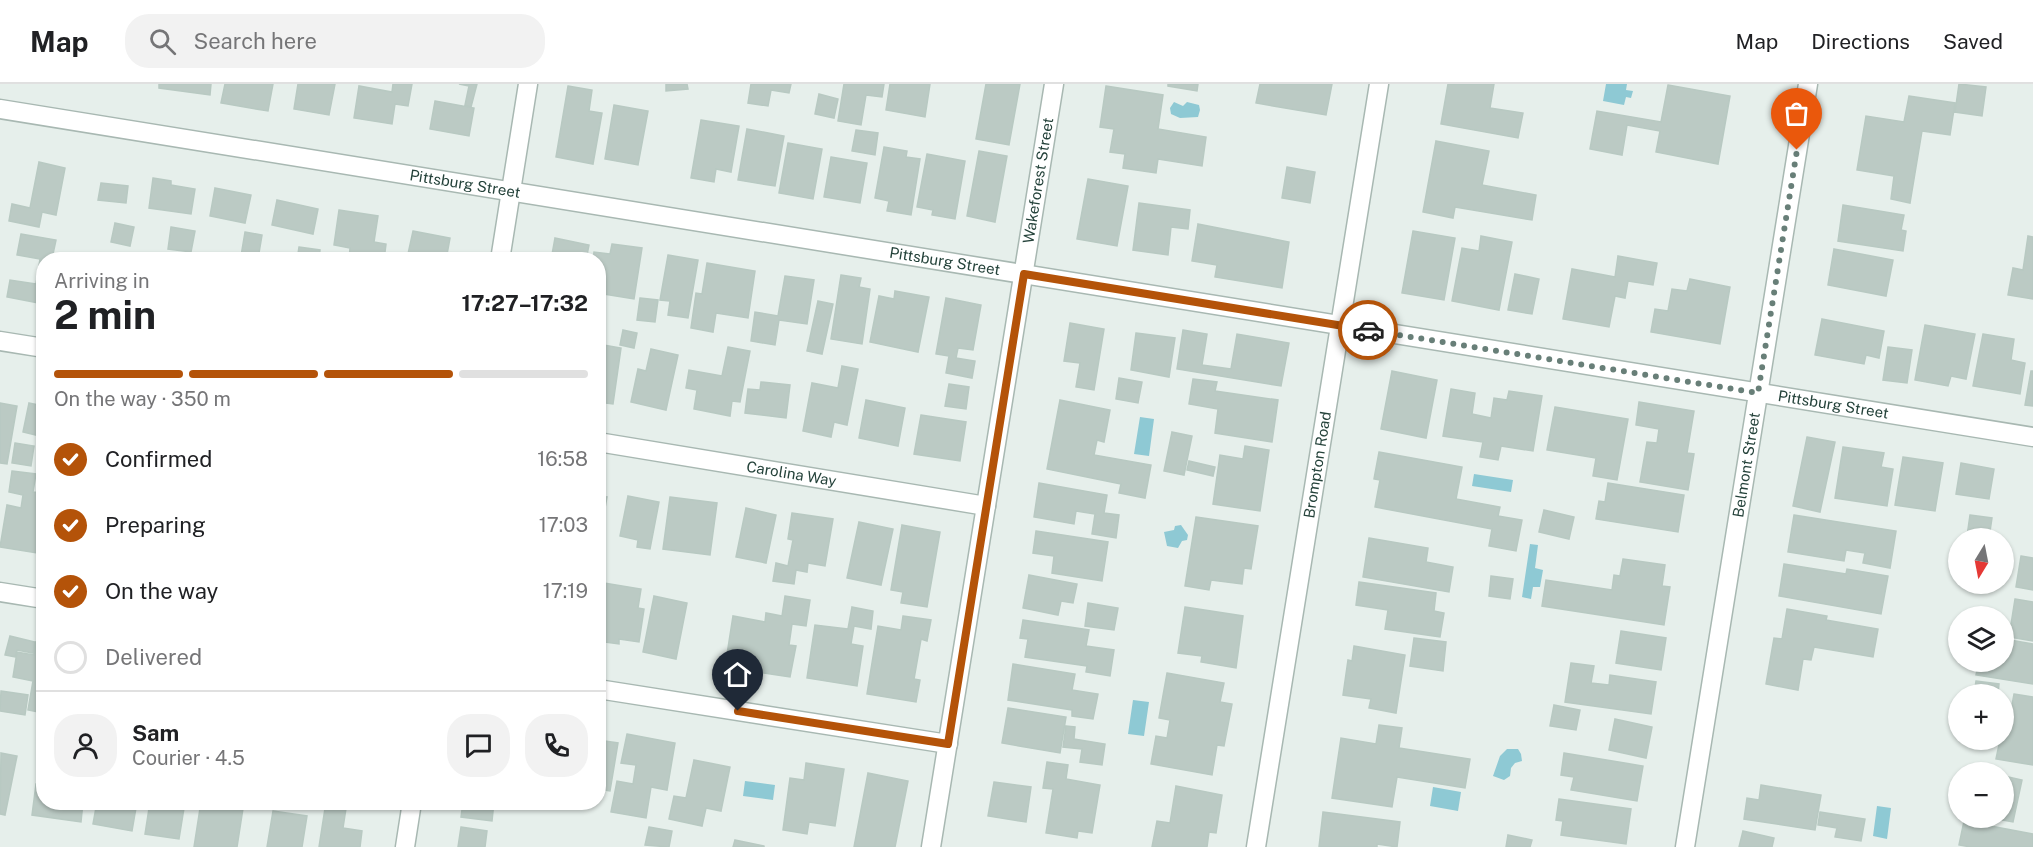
<!DOCTYPE html>
<meta charset="utf-8">
<style>
:root{--surface:#fff;--page:#f2f2f2;--text:#202124;--muted:#757577;--line:#e0e0e0;--accent:#b45309}
body{margin:0;font-family:"Public Sans",sans-serif;background:var(--page);color:var(--text);height:100vh;display:flex;flex-direction:column;font-size:22px;white-space:nowrap}
*{box-sizing:border-box;margin:0}
p{font-size:20px;color:var(--muted)}
.icon{flex:none;width:33px;height:33px;fill:none;stroke:currentColor;stroke-width:2;stroke-linecap:round;stroke-linejoin:round}
.map{position:relative;flex:1;overflow:hidden}
.panel{position:absolute;left:36px;top:168px;width:570px;height:558px;display:flex;flex-direction:column;background:var(--surface);border-radius:24px;box-shadow:0 2px 4px #0004}
.panel>*{flex:none}
.needle{width:39px;rotate:190deg}
.buttons{position:absolute;left:1948px;top:444px;display:grid;gap:12px}
.buttons a{display:grid;place-items:center;width:66px;height:66px;border-radius:50%;background:var(--surface);box-shadow:0 2px 4px #0004;font-size:30px}
.pin{position:absolute;display:grid;place-items:center;width:51px;height:51px;color:#fff;margin:-62px -26px;border-radius:50% 50% 50% 0;rotate:-45deg;box-shadow:0 0 6px #0007}
.pin .icon{rotate:45deg}
.courier{position:absolute;display:grid;place-items:center;width:60px;height:60px;margin:-30px;border:4px solid #b45309;border-radius:50%;background:#fff;color:#222;box-shadow:0 2px 8px #0007}
.head em{font-style:normal;font-weight:700}
.head div{display:flex;flex-direction:column-reverse}
.head{display:flex;align-items:center;justify-content:space-between;height:102px;padding:0 18px}
h1{font-size:39px;font-weight:700;line-height:45px}
.bar{display:grid;grid-template-columns:repeat(4,1fr);gap:9px 6px;align-content:center;height:72px;padding:0 18px}
.bar i{height:8px;border-radius:4px;background:var(--line)}
.bar .current{background:var(--accent)}
.bar p{grid-column:span 4}
.line{display:flex;align-items:center;gap:15px;padding:0 18px;border-top:2px solid var(--line)}
.line div{flex:1}
.round{display:grid;place-items:center;flex:none;width:63px;height:63px;border-radius:24px;background:var(--page)}
ol{padding:0 18px;list-style:none}
li{display:flex;align-items:center;gap:18px;height:66px}
li p{margin-inline-start:auto}
li .icon{padding:6px;border-radius:50%;background:var(--accent);color:#fff;stroke-width:4}
li:last-child{color:var(--muted)}
li i{width:33px;height:33px;border:3px solid var(--line);border-radius:50%}
header{display:flex;align-items:center;gap:36px;box-sizing:border-box;height:84px;padding:0 30px;background:var(--surface);border-bottom:2px solid var(--line)}
header strong{font-size:28px}
nav{display:flex;gap:33px;margin-inline-start:auto;font-size:21px}
.search{width:420px;height:54px;background:var(--page);display:flex;align-items:center;gap:15px;box-sizing:border-box;padding:0 21px;border-radius:24px;color:var(--muted);font-size:22px}
.map>svg:first-child{display:block}
.water{fill:#8ec9d4}
.building{fill:#bbcac4;stroke:#b8c9c2;stroke-width:1.5}
.lines{fill:none;stroke-linecap:round;stroke-linejoin:round}
.minor-casing{stroke:#a8b8b2;stroke-width:21}
.minor{stroke:#fff;stroke-width:18}
.done{stroke:#687f78;stroke-width:6;stroke-dasharray:0 10.8}
.route{stroke:#b45309;stroke-width:8}
.labels{text-anchor:middle;stroke-width:5;stroke-linejoin:round;paint-order:stroke}
.street-label{font-size:15px;fill:#24423a;stroke:#f7fbf9}
</style>
<header>
<strong>Map</strong>
<div class="search"><svg class="icon" aria-label="search" viewBox="0 0 24 24"><circle cx="10" cy="10" r="6"/><path d="M15 15l6 6"/></svg>Search here</div>
<nav><a>Map</a><a>Directions</a><a>Saved</a></nav>
</header>
<div class="map">
<svg width="2033" height="763" viewBox="0 0 2033 763">
<rect width="100%" height="100%" fill="#e6efeb"/>
<path class="water" d="M1606,0H1627L1626,6L1633,7L1631,14L1626,13L1624,21L1603,17Z
M1174,18L1183,22L1187,18L1199,21L1200,26L1198,33L1180,34L1171,30L1170,24Z
M1140,333L1154,335L1149,372L1134,370Z
M1474,390L1513,396L1511,408L1472,402Z
M1181,441L1188,451L1187,456L1182,457L1178,464L1167,462L1164,448L1174,446L1175,442Z
M1530,460L1538,461L1535,484L1543,486L1540,503H1533L1531,515L1522,513Z
M1133,616L1149,618L1144,652L1128,650Z
M1507,665H1518L1521,670L1522,677L1515,679L1511,684L1510,692L1504,696L1493,692L1500,672Z
M745,697L775,701L773,716L743,712Z
M1433,703L1461,708L1458,727L1430,722Z
M1877,722L1891,724L1887,755L1873,752Z"/>
<path class="building" d="M159,0H211L210,11L159,4Z
M225,0H273L268,27L221,19Z
M298,0H335L329,31L294,25Z
M393,0H412L408,22L395,20L392,40L354,34L359,2L392,8Z
M459,0H477L471,23L465,21L469,2Z
M666,0H687L688,5L666,7Z
M751,0H791L789,9L771,6L768,22L748,19Z
M844,0H884L882,13L866,11L861,41L838,37Z
M890,0H930L925,33L886,26Z
M986,0H1020L1009,61L976,55Z
M1168,0H1198L1197,7L1168,2Z
M1260,0H1332L1326,31L1256,19Z
M1448,0H1494L1490,24L1523,29L1518,54L1441,40Z
M1959,0L1986,3L1982,32L1955,28Z
M1668,1L1730,12L1718,80L1656,68L1660,47L1627,41L1622,71L1590,65L1597,27L1661,38Z
M568,2L592,6L589,27L602,29L593,80L556,73Z
M1106,2L1163,11L1158,45L1206,53L1202,82L1158,75L1156,89L1123,84L1125,70L1110,68L1114,45L1100,43Z
M819,10L838,15L834,34L815,30Z
M1909,12L1955,19L1950,51L1922,47L1910,119L1891,115L1894,92L1857,86L1866,32L1904,38Z
M435,17L474,24L469,52L430,45Z
M614,21L648,27L638,81L605,75Z
M701,36L739,42L731,88L716,85L714,98L691,94Z
M747,45L784,52L775,102L738,96Z
M856,46L878,49L875,71L852,67Z
M1436,57L1489,67L1482,101L1536,111L1532,136L1455,123L1453,134L1423,128Z
M788,59L822,65L813,115L779,109Z
M884,63L907,67L906,73L920,75L911,131L887,127L889,117L875,114Z
M979,67L1007,72L995,138L967,132Z
M927,70L965,77L955,135L932,131L933,126L917,123Z
M831,73L867,79L860,119L824,113Z
M39,78L65,84L56,131L42,128L39,143L9,137L12,120L30,124Z
M1287,83L1315,88L1310,119L1282,114Z
M153,94L171,97V101L195,105L191,130L149,124Z
M1088,95L1128,102L1117,162L1077,155Z
M101,99L128,102L126,119L98,116Z
M215,104L251,111L245,139L210,132Z
M277,116L318,125L313,150L272,141Z
M1139,119L1190,126L1188,145L1171,143L1168,171L1133,166Z
M1843,121L1904,131L1901,146L1906,147L1903,167L1838,157Z
M339,126L378,132L374,158L386,160L384,176H349L350,164L334,161Z
M115,139L134,143L130,162L111,158Z
M1198,140L1289,158L1282,204L1215,193L1217,181L1192,177Z
M171,143L195,147L191,168L168,165Z
M413,147L450,154L446,176H417V172L408,170Z
M1413,147L1455,154L1444,216L1402,209Z
M245,148L262,151L258,175L241,172Z
M21,150L56,156L53,170L66,172L65,176H44V220L7,213L10,196L36,200L40,175L17,171Z
M1481,152L1512,158L1499,226L1452,217L1462,164L1479,167Z
M2028,152L2033,153V215L2008,211L2013,184L2023,186Z
M555,154L589,161L586,176H551Z
M612,160L642,164L634,215L598,209V176H593L594,168L610,170Z
M299,163L320,166L319,176H297Z
M1834,165L1893,176L1886,212L1828,201Z
M668,171L698,176L688,234L668,231L670,217L660,216Z
M1618,172L1657,179L1653,201L1628,197L1625,214L1615,212L1609,243L1563,235L1572,185L1615,193Z
M707,179L755,187L748,234L716,229L713,248L691,244L696,209L702,210Z
M1515,190L1539,195L1532,230L1508,226Z
M841,191L861,194L859,203L870,205L862,260L831,255Z
M785,192L814,196L807,240L779,236L775,261L751,257L755,228L778,232Z
M1690,195L1730,203L1720,260L1651,248L1655,225L1668,227L1672,205L1687,207Z
M895,207L929,213L918,268L870,258L879,212L894,215Z
M640,214L658,216L655,238L637,236Z
M946,214L981,221L973,266L958,264L956,274L975,277L972,294L946,289L949,272L936,270Z
M818,217L833,220L822,270L807,267Z
M1822,235L1884,247L1879,274L1866,271L1864,280L1815,271Z
M1070,239L1104,245L1094,306L1076,303L1080,279L1064,277Z
M1925,241L1975,250L1966,295L1951,292L1948,302L1915,296Z
M623,246L637,249L634,264L620,261Z
M1183,246L1207,250L1202,281L1231,285L1237,250L1289,259L1281,302L1177,285Z
M1136,249L1175,254L1169,293L1131,286Z
M1983,250L2014,255L2011,276L2025,279L2020,310L1973,302Z
M598,260L621,264L613,320L598,318Z
M728,263L750,267L740,318L732,317L730,332L694,325L697,306L686,304L689,286L722,292Z
M1888,263L1912,266L1907,299L1883,296Z
M651,265L678,271L666,326L631,318L638,285L646,287Z
M842,282L858,285L847,341L834,338L831,353L803,347L812,299L838,304Z
M1392,287L1437,296L1426,354L1381,345Z
M2031,287H2033V322L2025,321Z
M1119,294L1142,298L1138,319L1116,315Z
M1193,295L1217,298L1215,307L1278,316L1272,358L1215,349L1218,325L1189,320Z
M761,298L790,301L786,334L745,329L748,305L760,306Z
M949,300L969,303L966,325L945,322Z
M1451,305L1475,309L1472,330L1491,334L1494,314L1507,316L1509,307L1542,312L1533,367L1501,362L1498,376L1480,373L1483,358L1443,352Z
M866,316L905,324L898,362L859,354Z
M1060,316L1110,326L1104,358L1097,356L1094,371L1151,381L1145,414L1119,409L1121,400L1047,385Z
M1639,318L1694,327L1687,369L1694,370L1688,406L1640,398L1647,358L1657,359L1659,345L1636,341Z
M0,319L17,322L7,380L0,379Z
M29,319L44,322V353L23,348Z
M1555,323L1628,335L1617,396L1593,392L1596,374L1547,366Z
M921,331L966,338L960,377L914,370Z
M1172,348L1192,352L1184,391L1164,387Z
M1807,353L1835,358L1820,428L1793,422Z
M15,359L34,362L31,382L12,379Z
M1245,362L1269,366L1260,427L1213,420L1220,371L1243,375Z
M1843,363L1884,369L1881,383L1893,385L1887,422L1835,414Z
M1379,368L1462,383L1456,415L1500,423L1498,432L1522,436L1516,467L1489,462L1492,445L1375,423L1380,396L1374,395Z
M1903,373L1943,379L1935,427L1895,421Z
M1189,377L1215,383L1213,392L1187,386Z
M1961,379L1994,385L1989,415L1956,410Z
M12,387L36,390L33,408L44,409V427L37,469L0,463L7,421L21,424L23,411L9,408Z
M1039,399L1107,411L1104,429L1119,431L1116,454L1092,450L1095,430L1076,427L1074,440L1034,433Z
M1608,399L1684,411L1678,448L1596,435L1599,417L1605,418Z
M598,412L607,413L602,441H598Z
M628,412L659,418L650,465L637,463L638,456L620,452Z
M670,413L717,419L710,471L663,465Z
M746,424L776,431L766,479L736,473Z
M1544,426L1574,433L1569,455L1539,448Z
M792,429L833,435L825,482L808,479L807,488L796,486L794,500L773,497L776,479L788,482L793,456L788,455Z
M1794,431L1896,447L1890,484L1863,479L1865,469L1846,466L1844,477L1788,468Z
M1970,431L1992,434L1989,454L1967,452Z
M1196,433L1258,442L1251,485L1244,484L1242,500L1211,496L1209,506L1185,502Z
M859,438L893,445L881,501L847,494Z
M902,441L940,448L927,523L901,519L903,508L891,506Z
M1036,447L1108,458L1102,497L1052,489L1054,472L1033,469Z
M1369,454L1428,464L1426,478L1453,483L1449,508L1363,493Z
M2021,472L2033,474V506L2016,503Z
M1623,475L1665,481L1662,502L1670,503L1664,541L1542,522L1546,496L1612,506L1614,491L1620,492Z
M1784,480L1846,490L1847,485L1888,492L1881,530L1779,512Z
M1029,491L1077,500L1073,519L1061,517L1058,531L1023,524Z
M1491,492L1513,495L1510,515L1489,512Z
M1359,498L1436,509L1434,527L1444,529L1440,553L1385,545L1388,526L1356,521Z
M604,499L641,505L638,524L644,525L639,558L619,555V560L598,557V536Z
M654,512L687,519L676,575L643,568Z
M785,512L810,516L806,542L792,540L789,561L796,562L790,593L725,583L733,532L765,538L766,529L782,532Z
M2015,515L2033,518V557L2009,553Z
M1088,519L1118,524L1114,546L1085,542Z
M852,523L873,527L871,545L854,542L851,560L863,562L857,602L807,594L815,541L848,545Z
M1185,523L1243,532L1236,584L1201,578L1202,572L1178,569Z
M1787,525L1827,532L1826,536L1878,545L1873,573L1814,563L1811,576L1803,575L1798,606L1766,600L1774,554L1782,555Z
M903,532L931,536L927,557L921,555L914,595L920,596L916,618L867,610L878,542L901,546Z
M1023,536L1089,546L1086,562L1114,566L1110,592L1086,588L1087,582L1025,573L1028,555L1020,554Z
M1621,547L1666,554L1661,586L1616,579Z
M10,552L35,558L33,569L17,566L15,573L5,571Z
M1414,554L1446,558L1443,587L1410,582Z
M2010,556L2033,560V600L1976,591L1979,578H2004V573L2007,574Z
M36,558L44,560V629L28,626L33,597L13,593L17,568L34,571Z
M1354,562L1405,571L1396,629L1369,624L1371,615L1343,611L1348,576L1352,577Z
M1571,579L1594,582L1591,599L1609,601L1610,591L1656,598L1651,630L1565,618Z
M1013,580L1075,590L1072,606L1098,610L1093,635L1072,632V626L1008,616Z
M1167,589L1224,599L1220,618L1232,620L1224,662L1217,661L1212,691L1151,680L1156,652L1167,654L1170,636L1159,634Z
M1976,597L1999,600L1998,610H1974Z
M1,607L28,611L25,631L0,627Z
M2014,610L2033,613V681L1996,675L2000,656H2004L2006,620L2012,621Z
M1554,621L1580,626L1576,646L1550,642Z
M1008,624L1066,633L1060,669L1002,659Z
M1615,635L1652,643L1646,674L1609,666Z
M1379,641L1402,644L1399,664L1470,675L1465,704L1397,693L1392,723L1332,714L1341,654L1376,660Z
M1066,642L1075,643L1074,655L1105,660L1102,681L1080,678L1082,665L1063,663Z
M627,650L675,659L667,706L651,703L646,734L611,728L617,697L633,700L636,681L621,679Z
M598,656L618,659L610,707L598,705Z
M1,669L17,672L5,731L0,730Z
M1564,669L1643,682L1637,717L1571,706L1574,693L1561,691Z
M694,676L730,683L721,727L706,724L702,742L669,735L674,712L686,714Z
M1047,678L1068,681L1066,695L1100,701L1092,749L1078,747L1077,754L1046,749L1053,705L1043,704Z
M806,679L844,685L835,742L809,738L807,750L783,746L790,694L804,696Z
M868,689L908,697L895,763H854Z
M2004,692L2022,696L2013,738L1991,734H2004Z
M994,698L1031,703L1026,738L988,732Z
M36,700L44,701V718H83L81,738L32,731Z
M1761,701L1821,711L1815,746L1744,735L1747,714L1759,716Z
M1176,702L1222,711L1216,749L1209,748L1207,763H1152L1157,737L1170,739Z
M1559,715L1631,725L1626,760L1561,751L1563,737L1556,736Z
M97,718H137L132,747L93,740Z
M150,718H185L179,755L145,750Z
M201,718H244L237,763H194Z
M326,718H347L343,744L362,747L360,763H319Z
M463,718H494L492,737L461,733Z
M273,727L307,732L302,763H267Z
M1323,728L1400,738L1397,763L1377,760V763H1319Z
M1820,728L1865,735L1861,757L1835,753L1837,744L1818,741Z
M1964,737L2033,750V763H1971L1959,761Z
M461,743L487,747L485,763H458Z
M649,743L672,747L669,763L645,761Z
M1743,747L1774,754L1772,763H1739Z
M1508,751L1532,756L1530,763H1506Z
M735,756L764,762V763H733Z"/>
<g class="lines">
<defs>
<g id="minor">
<path id="s1" d="M0,25L2033,353"/>
<path d="M500,176L528,0"/>
<path d="M0,257L44,264"/>
<path id="s2" d="M598,358L986,422"/>
<path d="M0,508L44,515"/>
<path d="M598,605L948,660"/>
<path d="M405,763L412,718"/>
<path id="s3" d="M931,763L1054,0"/>
<path id="s4" d="M1256,763L1379,0"/>
<path id="s5" d="M1685,763L1808,0"/>
</g>
</defs>
<use href="#minor" class="minor-casing"/>
<use href="#minor" class="minor"/>
</g>
<g class="lines">
<path class="done" d="M1368,246L1758,309L1797,66"/>
<path class="route" d="M738,627L948,660L1024,190L1368,246"/>
</g>
<g class="labels">
<g class="street-label">
<text dy="5" stroke="none"><textPath href="#s3" startOffset="675">Wakeforest Street</textPath></text>
<text dy="5" stroke="none"><textPath href="#s1" startOffset="471">Pittsburg Street</textPath></text>
<text dy="5" stroke="none"><textPath href="#s1" startOffset="957">Pittsburg Street</textPath></text>
<text dy="5" stroke="none"><textPath href="#s1" startOffset="1857">Pittsburg Street</textPath></text>
<text dy="5" stroke="none"><textPath href="#s5" startOffset="387">Belmont Street</textPath></text>
<text dy="5" stroke="none"><textPath href="#s4" startOffset="387">Brompton Road</textPath></text>
<text dy="5" stroke="none"><textPath href="#s2" startOffset="196">Carolina Way</textPath></text>
</g>
</g>
</svg>
<div class="buttons">
<a><svg class="needle" viewBox="-14 -14 28 28"><path d="M0-13l5 13h-10z" fill="#e53935"/><path d="M0 13l5-13h-10z" fill="#757577"/></svg></a>
<a><svg class="icon" aria-label="layers" viewBox="0 0 24 24"><path d="M12 4l9 5-9 5-9-5zM3 14l9 5 9-5"/></svg></a>
<a>+</a>
<a>−</a>
</div>
<div class="pin" style="left:1797px;top:66px;background:#ea580c"><svg class="icon" aria-label="bag" viewBox="0 0 24 24"><path d="M5 8h14l-1 12H6zM9 8a3 3 0 0 1 6 0"/></svg></div>
<div class="pin" style="left:738px;top:627px;background:#1f2937"><svg class="icon" aria-label="home" viewBox="0 0 24 24"><path d="M3 11l9-7 9 7M6 9v11h12V9"/></svg></div>
<div class="courier" style="left:1368px;top:246px"><svg class="icon" aria-label="car" viewBox="0 0 24 24"><path d="M5 17H2v-5l4-1 3-4h7l3 4 3 1v5h-3M9 17h6M6 11h13"/><circle cx="7" cy="17" r="2"/><circle cx="17" cy="17" r="2"/></svg></div>
<section class="panel">
<div class="head"><div><h1>2 min</h1><p>Arriving in</p></div><em>17:27–17:32</em></div>
<div class="bar"><i class="current"></i><i class="current"></i><i class="current"></i><i></i><p>On the way · 350 m</p></div>
<ol>
<li><svg class="icon" aria-label="check" viewBox="0 0 24 24"><path d="M5 12l5 5 9-10"/></svg>Confirmed<p>16:58</p></li>
<li><svg class="icon" aria-label="check" viewBox="0 0 24 24"><path d="M5 12l5 5 9-10"/></svg>Preparing<p>17:03</p></li>
<li><svg class="icon" aria-label="check" viewBox="0 0 24 24"><path d="M5 12l5 5 9-10"/></svg>On the way<p>17:19</p></li>
<li><i></i>Delivered</li>
</ol>
<div class="line" style="height:108px"><a class="round"><svg class="icon" aria-label="person" viewBox="0 0 24 24"><circle cx="12" cy="8" r="4"/><path d="M4 21q1-7 8-7t8 7"/></svg></a><div><b>Sam</b><p>Courier · 4.5</p></div><a class="round"><svg class="icon" aria-label="chat" viewBox="0 0 24 24"><path d="M4 5h16v11H9l-5 4z"/></svg></a><a class="round"><svg class="icon" aria-label="phone" viewBox="0 0 24 24"><path d="M5 4h4l2 5-3 2q2 4 5 5l2-3 5 2v4C11 20 4 13 5 4z"/></svg></a></div>
</section>
</div>
